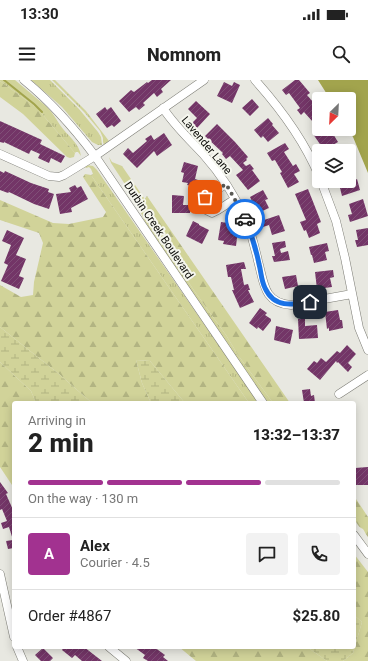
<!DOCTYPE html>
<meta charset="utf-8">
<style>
:root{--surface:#fff;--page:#f2f2f2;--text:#222;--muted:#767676;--line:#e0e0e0;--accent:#a23290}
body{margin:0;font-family:Roboto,sans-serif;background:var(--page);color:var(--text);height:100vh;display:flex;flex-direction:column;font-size:15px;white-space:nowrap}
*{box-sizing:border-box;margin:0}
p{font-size:13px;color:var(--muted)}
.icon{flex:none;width:22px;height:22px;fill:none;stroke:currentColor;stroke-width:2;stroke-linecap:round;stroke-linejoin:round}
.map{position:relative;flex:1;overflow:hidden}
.drawer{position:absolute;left:12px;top:321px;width:344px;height:248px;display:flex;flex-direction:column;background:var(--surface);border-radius:4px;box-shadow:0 2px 10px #0003}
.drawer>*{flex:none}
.needle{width:26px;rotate:204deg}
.controls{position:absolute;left:312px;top:12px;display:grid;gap:8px}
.controls a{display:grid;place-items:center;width:44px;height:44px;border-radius:4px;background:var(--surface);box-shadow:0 2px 10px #0003;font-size:20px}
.pin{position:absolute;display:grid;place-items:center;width:34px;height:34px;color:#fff;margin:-17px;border-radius:8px;box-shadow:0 2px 6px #0006}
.courier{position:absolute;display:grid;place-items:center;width:40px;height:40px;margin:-20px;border:3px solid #1a73e8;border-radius:50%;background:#fff;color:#222;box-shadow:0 1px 5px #0007}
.overview em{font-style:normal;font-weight:800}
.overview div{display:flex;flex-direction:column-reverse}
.overview{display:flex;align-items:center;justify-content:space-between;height:68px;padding:0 16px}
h1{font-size:26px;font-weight:800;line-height:30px}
.bar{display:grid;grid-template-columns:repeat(4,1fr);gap:6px 4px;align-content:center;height:48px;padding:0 16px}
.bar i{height:5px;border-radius:3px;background:var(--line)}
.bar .active{background:var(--accent)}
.bar p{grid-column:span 4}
.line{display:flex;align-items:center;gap:10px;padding:0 16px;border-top:1px solid var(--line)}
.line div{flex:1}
.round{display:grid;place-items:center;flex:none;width:42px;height:42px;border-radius:4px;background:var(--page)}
.status{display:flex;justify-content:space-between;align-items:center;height:28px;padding:0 20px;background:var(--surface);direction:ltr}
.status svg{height:11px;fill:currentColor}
header{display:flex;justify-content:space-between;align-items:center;height:52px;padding:0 16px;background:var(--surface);font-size:18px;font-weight:800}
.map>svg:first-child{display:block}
.grass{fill:url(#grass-tufts)}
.forest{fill:url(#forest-firs)}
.wetland{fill:url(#wetland-marsh)}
.water{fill:#a2a44d}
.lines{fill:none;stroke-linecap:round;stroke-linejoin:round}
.stream{stroke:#a2a44d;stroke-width:2}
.building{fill:url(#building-hatch)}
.minor-casing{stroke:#7d7d76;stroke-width:9}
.minor{stroke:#fff;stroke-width:8}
.done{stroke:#5a5a55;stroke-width:4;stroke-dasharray:0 7.2}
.route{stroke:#1a73e8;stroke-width:5}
.labels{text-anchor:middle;stroke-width:4;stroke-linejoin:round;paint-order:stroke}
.street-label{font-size:11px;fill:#0d0d0a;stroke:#f5f6ee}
</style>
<div class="status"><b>13:30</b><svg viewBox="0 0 49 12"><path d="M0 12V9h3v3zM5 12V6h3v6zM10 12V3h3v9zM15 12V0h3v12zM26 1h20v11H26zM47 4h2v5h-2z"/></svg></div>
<header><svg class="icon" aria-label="menu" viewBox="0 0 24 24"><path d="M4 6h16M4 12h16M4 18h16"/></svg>Nomnom<svg class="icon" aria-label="search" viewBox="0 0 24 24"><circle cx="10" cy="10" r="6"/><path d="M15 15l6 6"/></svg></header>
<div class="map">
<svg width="368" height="581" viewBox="0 0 368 581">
<defs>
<pattern id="grass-tufts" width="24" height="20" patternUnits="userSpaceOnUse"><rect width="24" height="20" fill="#d1d399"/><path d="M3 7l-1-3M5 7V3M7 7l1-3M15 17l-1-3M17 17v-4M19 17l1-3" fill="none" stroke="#b2b482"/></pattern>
<pattern id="forest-firs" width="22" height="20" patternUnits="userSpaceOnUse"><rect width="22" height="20" fill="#d1d399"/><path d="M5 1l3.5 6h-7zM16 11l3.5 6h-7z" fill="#b2b482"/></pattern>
<pattern id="wetland-marsh" width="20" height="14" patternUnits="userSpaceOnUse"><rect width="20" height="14" fill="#d1d399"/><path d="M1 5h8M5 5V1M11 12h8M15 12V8" fill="none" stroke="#b2b482"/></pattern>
<pattern id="building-hatch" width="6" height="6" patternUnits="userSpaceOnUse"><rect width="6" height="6" fill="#733567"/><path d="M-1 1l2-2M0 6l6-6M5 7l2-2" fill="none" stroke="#804f77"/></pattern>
</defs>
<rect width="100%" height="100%" fill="#e8e8e1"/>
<path class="grass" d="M0,0H15L47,27C53,33 56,39 60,45C67,55 80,64 81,76L78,72H76L75,73L37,28L0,1Z
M31,0H50L79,29L98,52L101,57L102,65H98L92,62L62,27Z
M52,0H55L86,31L109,61L104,65L103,62V58L100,51L84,32Z
M109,77L112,82L122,86L144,118L143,121L146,135L158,155L193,209L226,255L238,275L273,323H268L188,207L144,140L136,121L111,83Z
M87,85L93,86L97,90L259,323H249L91,95L93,94L91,89L89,87L86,88L85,87Z"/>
<path class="forest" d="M0,1L37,28L75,73L74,77L70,78L67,77L23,34L0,17Z
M85,94L91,95L249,323H185L150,281L136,280L142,303L151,323H92L59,294L0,247V205L21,217L33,215L34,202L43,163L39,153L0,140V120L53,143L69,144L103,137L106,132L83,97Z
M147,116L290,323H273L238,275L226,255L193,209L158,155L146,135L142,126L143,121Z
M0,282L31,311L36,323H14V408L0,387Z
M354,416L368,437V457C366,455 365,452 363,449C361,448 359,447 358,445C353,439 354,424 354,416Z
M354,474L368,492V581H343L353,573L362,542L354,535Z
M179,567H307L327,581H196Z"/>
<path class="wetland" d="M0,247L59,294L92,323H36L31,311L0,282Z
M136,280L150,281L185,323H151L142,303Z
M354,535L362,542L353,573L343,581H327L307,567H354Z"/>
<path class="water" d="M318,0H368V93L353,57L348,49L349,19H330Z"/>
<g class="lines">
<path class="stream" d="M4,0L34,24L42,32"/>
</g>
<path class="building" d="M152,0H171L161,9L163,12L157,17L154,13L143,23L145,25L139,30L136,27L129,32L119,21L131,10L134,12L147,2L148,3Z
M295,0H299L310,13L307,15L319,29V37L313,42L304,32L301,35L297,30L300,28L289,13L286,15L282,10Z
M224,2L232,6L234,2L240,5L232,23L217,16Z
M252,19L259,27L250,36L242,28Z
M196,21L210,34L197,48L192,43L197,38L188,29Z
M105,27L107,30L111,27L121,41L114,47L112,45L107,48L96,34Z
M268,38L273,44L272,45L279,53L268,62L263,56L261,58L254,50Z
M0,41L42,60L40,64L65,76L61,83L51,78L49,83L38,78L40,74L31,70L29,74L4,62V63L0,62Z
M217,44L235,62L248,77L246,79L247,80L243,83L246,86L250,84L254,89L252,90L260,101L248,110L236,95L243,90L230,76L226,79L222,74L223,73L205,56Z
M322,49H330L338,62L324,70L313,54Z
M164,53L172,65L157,76L154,71L137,88L123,74L128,68L133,73L147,61L145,59L151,55L154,60Z
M285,63L289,69L284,72L293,86L296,84L300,91L294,94L299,102L288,108L280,93L282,92L275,80L272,81L267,73Z
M184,82L198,86L195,99L198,100L197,107L187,105L188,103L182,102L184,93L181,92Z
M349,88L354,100L357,99L360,110L342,116L340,108L343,107L340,101H349Z
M0,91L4,93L5,91L31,103L49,109L48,112L54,114L49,129L34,124L9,112L8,113L0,110Z
M75,105L77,108L81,106L88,119L71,128L72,132L60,134L56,114L71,112L69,108Z
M308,109L321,142L317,144L320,153L309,158L306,150L304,151L300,142L306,140L295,114Z
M263,110L268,119L265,120L269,128L258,133L250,117Z
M172,115L184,116L183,125H190V133H172Z
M363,119L368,136L350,142L348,135L352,134L349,124Z
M279,135L285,151L272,155L269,145L263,147L261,141Z
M193,141L199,144V145L209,150L202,164L186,156Z
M221,142L228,143L227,148L238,150L236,166L223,164L224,161L218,160Z
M368,148V165L357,167L355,160H358L356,150Z
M7,150L24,158L16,175L26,179L19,196L24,198L19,209L1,201L8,185L4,183L11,165L2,161Z
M285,161L286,167L280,169L281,173L288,171L290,180L274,182L272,176H275L272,163Z
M327,163L329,171L325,172L327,180L314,183L312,175H311L309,167Z
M244,182L246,189H241L244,205L248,204L250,210H248L254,222L240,228L232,210H234L231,197H228L226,185Z
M333,190L334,197L330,198L332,207L317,209L315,192Z
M296,195L298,206L285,209L282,197Z
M260,228L267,233L265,235L271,239V241L263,251L258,247L257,249L249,243Z
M338,230L340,240H342L343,248L329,251V248L327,249L325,232Z
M298,239H305V246L317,245L318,258L299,259Z
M276,246L293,250L290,264L274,260Z
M347,265L356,274L348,283L352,287L348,292L338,282L337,283L336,281L320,300L307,289L314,281L317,283L321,278L326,282L337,271L340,273Z
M310,309L311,316L314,315L315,323H304L302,310Z
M368,387V405H356L355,388Z
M0,402L8,413L6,414L14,432V468L8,469L6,461L13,460L9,447L3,449L1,443L7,441L2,429L0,430Z
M64,567H84L102,581H82L75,575L72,578L62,570Z
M134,567H154L165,575L163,577L168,581H148L143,578L145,575Z
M43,568L53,578L50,581H41L35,575Z"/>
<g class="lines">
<defs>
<path id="minor" d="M24,0C51,22 74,48 95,76L263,323
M255,0C281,29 304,60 319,96
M163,28C174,45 189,59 203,74C220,93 235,116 246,140C251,153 255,167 258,181C264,202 263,223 291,225L352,214
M0,74L49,96L59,97L64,95L95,76L204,0
M321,101L336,141L345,178L359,248L368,270
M226,104L205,117L203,121L202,126L206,130L212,133L218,130L235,119
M339,314L368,295
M354,455L368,474
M0,494L14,557
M17,567L23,581
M109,567L126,581"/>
</defs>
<use href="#minor" class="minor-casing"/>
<use href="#minor" class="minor"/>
</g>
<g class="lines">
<path class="done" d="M205,117L226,104L234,118L245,139"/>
<path class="route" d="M245,139C251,153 256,169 259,184C261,191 261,200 265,208C274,228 292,225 310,222"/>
</g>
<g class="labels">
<g class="street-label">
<text transform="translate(207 65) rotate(50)" y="4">Lavender Lane</text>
<text transform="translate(159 150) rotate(56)" y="4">Durbin Creek Boulevard</text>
</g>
</g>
</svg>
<div class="controls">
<a><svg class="needle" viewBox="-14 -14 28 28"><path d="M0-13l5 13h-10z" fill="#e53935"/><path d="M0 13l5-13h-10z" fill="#767676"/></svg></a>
<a><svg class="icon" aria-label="layers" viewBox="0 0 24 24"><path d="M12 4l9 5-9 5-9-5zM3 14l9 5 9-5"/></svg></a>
</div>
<div class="pin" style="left:205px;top:117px;background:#ea580c"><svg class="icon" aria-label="bag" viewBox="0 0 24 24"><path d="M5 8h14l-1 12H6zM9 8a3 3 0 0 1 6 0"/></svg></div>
<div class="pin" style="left:310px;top:222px;background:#1f2937"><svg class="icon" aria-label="home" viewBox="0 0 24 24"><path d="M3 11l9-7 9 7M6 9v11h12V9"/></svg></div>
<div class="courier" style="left:245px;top:139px"><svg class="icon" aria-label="car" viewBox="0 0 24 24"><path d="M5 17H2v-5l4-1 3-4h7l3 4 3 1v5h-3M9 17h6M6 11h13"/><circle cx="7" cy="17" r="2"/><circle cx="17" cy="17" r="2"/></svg></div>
<section class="drawer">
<div class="overview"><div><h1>2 min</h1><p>Arriving in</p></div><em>13:32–13:37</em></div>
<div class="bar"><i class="active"></i><i class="active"></i><i class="active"></i><i></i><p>On the way · 130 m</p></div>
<div class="line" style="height:72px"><b class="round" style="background:var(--accent);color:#fff">A</b><div><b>Alex</b><p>Courier · 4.5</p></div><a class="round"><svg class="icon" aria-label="chat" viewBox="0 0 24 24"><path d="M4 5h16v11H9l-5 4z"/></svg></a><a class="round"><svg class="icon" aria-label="phone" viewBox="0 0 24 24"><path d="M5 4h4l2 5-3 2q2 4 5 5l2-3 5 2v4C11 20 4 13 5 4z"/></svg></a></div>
<div class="line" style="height:52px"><div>Order #4867</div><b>$25.80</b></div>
</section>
</div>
